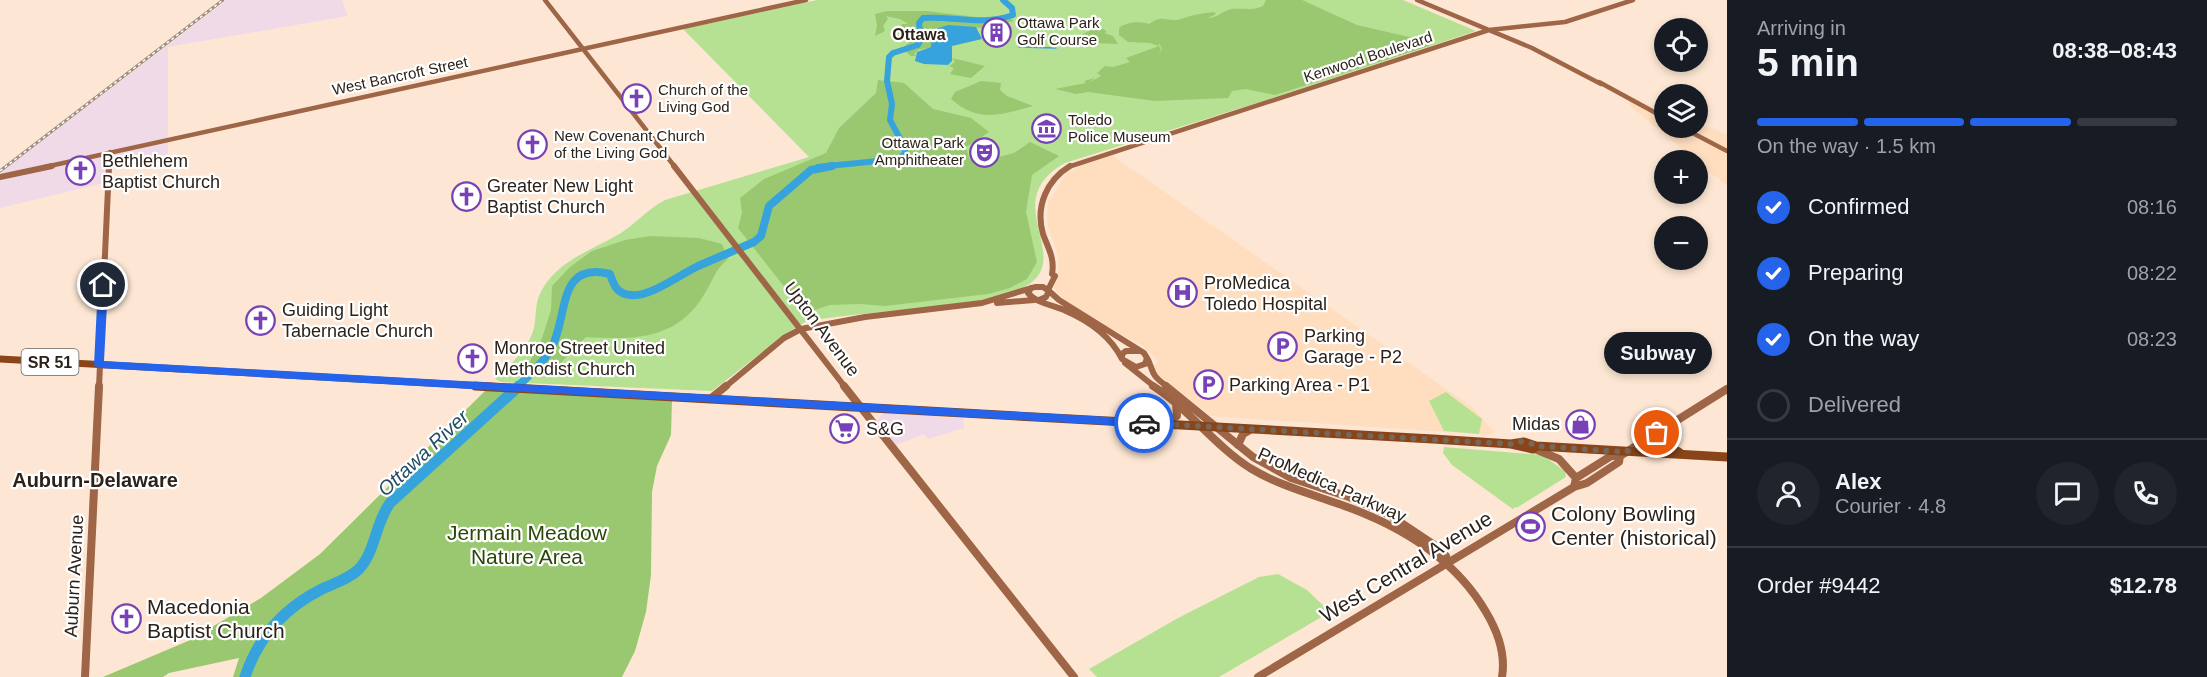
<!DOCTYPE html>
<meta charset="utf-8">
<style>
:root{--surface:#171b24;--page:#20242c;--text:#f1f3f6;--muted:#9ea1a6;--line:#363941;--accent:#2563eb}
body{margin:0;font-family:Arial,sans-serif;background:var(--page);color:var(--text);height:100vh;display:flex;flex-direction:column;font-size:22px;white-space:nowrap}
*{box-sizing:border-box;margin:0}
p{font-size:20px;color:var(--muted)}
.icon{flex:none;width:33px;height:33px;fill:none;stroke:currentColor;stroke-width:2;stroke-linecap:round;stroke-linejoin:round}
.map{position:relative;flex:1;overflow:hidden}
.sheet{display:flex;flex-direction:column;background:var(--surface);width:480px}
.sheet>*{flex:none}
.controls{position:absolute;left:1654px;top:18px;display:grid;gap:12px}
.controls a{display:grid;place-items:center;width:54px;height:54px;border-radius:50%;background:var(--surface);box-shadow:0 3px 9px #0003;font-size:30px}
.pin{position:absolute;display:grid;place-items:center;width:51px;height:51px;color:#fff;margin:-26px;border:3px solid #fff;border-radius:50%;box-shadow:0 2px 6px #0007}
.courier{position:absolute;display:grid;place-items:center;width:60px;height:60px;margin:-30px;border:4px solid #2563eb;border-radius:50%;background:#fff;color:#222;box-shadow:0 2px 8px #0007}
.bubble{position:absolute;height:42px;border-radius:21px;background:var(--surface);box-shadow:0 3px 9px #0003;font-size:20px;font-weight:700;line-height:42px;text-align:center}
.overview em{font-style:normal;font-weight:700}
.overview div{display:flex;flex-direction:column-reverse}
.overview{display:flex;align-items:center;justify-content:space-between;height:102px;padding:0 30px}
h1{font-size:39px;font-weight:700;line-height:45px}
.bar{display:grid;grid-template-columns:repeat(4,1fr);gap:9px 6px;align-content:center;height:72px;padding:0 30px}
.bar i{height:8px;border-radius:4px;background:var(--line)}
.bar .current{background:var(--accent)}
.bar p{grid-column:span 4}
.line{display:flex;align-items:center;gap:15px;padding:0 30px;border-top:2px solid var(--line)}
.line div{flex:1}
.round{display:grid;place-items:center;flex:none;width:63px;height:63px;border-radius:32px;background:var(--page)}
ol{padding:0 30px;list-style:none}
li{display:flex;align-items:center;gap:18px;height:66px}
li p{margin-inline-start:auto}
li .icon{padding:6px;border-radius:50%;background:var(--accent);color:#fff;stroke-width:4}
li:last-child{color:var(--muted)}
li i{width:33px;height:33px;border:3px solid var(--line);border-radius:50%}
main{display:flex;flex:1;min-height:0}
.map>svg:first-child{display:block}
.built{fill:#ffdec0}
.industrial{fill:#f0dae8}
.education{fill:#f1dae8}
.green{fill:#b6e193}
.forest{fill:#99c870}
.water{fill:#37a3dc}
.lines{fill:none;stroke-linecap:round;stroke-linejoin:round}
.stream{stroke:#37a3dc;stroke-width:1.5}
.river-far2{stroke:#37a3dc;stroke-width:6}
.river-far1{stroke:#37a3dc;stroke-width:8}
.river{stroke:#37a3dc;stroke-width:11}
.secondary-far2{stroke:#9e6546;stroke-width:4.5}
.secondary-far1{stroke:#9e6546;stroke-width:6}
.secondary{stroke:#9e6546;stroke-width:8}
.primary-far1{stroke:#894519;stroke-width:7}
.primary{stroke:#894519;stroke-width:9}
.rail-casing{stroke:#9f8e80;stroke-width:3}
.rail{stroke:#fff;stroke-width:1.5;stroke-dasharray:3;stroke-linecap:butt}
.route{fill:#2563eb}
.done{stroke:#75675a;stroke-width:6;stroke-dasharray:0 10.8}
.labels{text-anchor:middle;stroke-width:4.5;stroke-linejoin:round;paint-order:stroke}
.far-poi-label{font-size:15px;fill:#2c2219;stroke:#fff;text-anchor:start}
.far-street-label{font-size:15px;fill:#2c2219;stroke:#fff}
.far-neighbourhood-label{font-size:16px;font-weight:bold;fill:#2c2219;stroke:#fff}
.shield{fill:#fff;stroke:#6b645e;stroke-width:1.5}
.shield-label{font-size:16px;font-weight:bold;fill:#2c2219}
.poi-label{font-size:18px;fill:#2c2219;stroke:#fff;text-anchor:start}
.street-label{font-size:18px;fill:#2c2219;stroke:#fff}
.water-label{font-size:20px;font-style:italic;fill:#224d65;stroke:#fff}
.neighbourhood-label{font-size:20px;font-weight:bold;fill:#2c2219;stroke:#fff}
.near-poi-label{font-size:21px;fill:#2c2219;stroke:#fff;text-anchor:start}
.near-park-label{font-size:21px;fill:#2a4707;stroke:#fff}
.near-street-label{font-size:21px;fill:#2c2219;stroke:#fff}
</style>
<main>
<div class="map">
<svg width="1727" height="677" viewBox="0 0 1727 677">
<rect width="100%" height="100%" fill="#fde7d4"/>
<path class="built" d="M1625,93L1665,113V128H1698V123L1727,134V186L1630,106Z
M1112,155L1472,407L1494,432L1490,435L1211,416L1158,375L1154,366L1158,361L1143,346L1101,324L1061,298L1054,288L1059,265L1057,252L1047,225L1048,202L1067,173L1081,165Z"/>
<path class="industrial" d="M227,0H342L348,16L168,47V155L109,168L104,183L0,208V173Z"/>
<path class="education" d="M884,413L963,418L964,428L928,439L924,434L896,445L877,420Z"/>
<path class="green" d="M817,0H1403L1476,31L1273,98L1065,163C999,200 1069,252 1032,282C1005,303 954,304 921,308C883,312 845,315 807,321L790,331L712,391L501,382L495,379C511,364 528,350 534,328C536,318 535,306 539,296C554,261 591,251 621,233C636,223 648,209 665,200L809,157L683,29Z
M1446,392L1482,419L1479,434L1444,431L1429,401Z
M1444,447L1542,455L1565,471L1566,477L1518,507L1513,508L1514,510L1452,465L1443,453Z
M1278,574L1307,590L1330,612L1219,677H1097L1089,669L1178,618L1259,577Z"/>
<path class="forest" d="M1266,0H1302L1357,25L1431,42L1429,46L1275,95L1246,89L1232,91L1228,98L1155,101L1088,92L1076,94L1055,89L1086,83L1084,81L1095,78L1088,83L1101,76L1097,73L1105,66L1113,67L1130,62L1126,58L1159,46L1161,49L1158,55L1162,49L1159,43V46L1150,43L1128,42L1119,35V28C1126,22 1140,21 1149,24C1164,13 1168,23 1181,19C1192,15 1202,13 1214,12L1216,14L1208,18C1217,18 1224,10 1232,9C1243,8 1253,11 1263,6Z
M887,11H927L984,18L1005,15L1014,21L980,28L949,25L931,47L918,50L914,54L916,56H911L902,49L911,40L898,38L896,36L901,35L899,32L903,29L900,27L902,24H908L900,19L886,16L888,19L883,26L885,31L875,36L877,26L875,14Z
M1099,26L1107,32L1104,33L1113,36L1118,44L1075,42L1083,38L1081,35Z
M952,58L985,66L971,78L950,74L954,68L949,66L955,62Z
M878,80L904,83L933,109L971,118L989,132L966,147L969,158L976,163L1014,153L1030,142L1059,156L1032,175L1026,212L1037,262L1027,279L1010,288L988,294L885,306L860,304L830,305L805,313L738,228L742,213L740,198L764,179L826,153L839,128L876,93Z
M981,81L1001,83L1000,90L1007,96L1033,106C1001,115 978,123 951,99L955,92Z
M650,236L699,238L722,244L728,259C714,271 714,279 705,293C678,340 635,340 586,337L553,371L526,369L542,338L551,310L552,286L570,267L592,251L625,240Z
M486,390L672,400L671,435L657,466L652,492L651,575L646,612L635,651L622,677H233L239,658L169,673L163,677H103L188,641L261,598L320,554Z"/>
<path class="water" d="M949,25L976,27L982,39L952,46V61L948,65L924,64L915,61L917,52L931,47C933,32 931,29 949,25Z"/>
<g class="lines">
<path class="stream" d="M1019,47L1056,48"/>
<path class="river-far2" d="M818,167L898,159L905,154V148L890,120L892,104L887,81L889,57L893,53L918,45L921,39L919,23L923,18C954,16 983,26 1013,15L1012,8L1003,0"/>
<path class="river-far1" d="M517,387C529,376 543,363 551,349C569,316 556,261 610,274C614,286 617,294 631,295C649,298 681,274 698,266C717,258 735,250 754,242L761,236L769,206L811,170L832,166"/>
<path class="river" d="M245,677C258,637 284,608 322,589C335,583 349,579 359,569C376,551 375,523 390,503L519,386"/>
<path class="secondary-far2" d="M545,0L675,167
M1417,0L1532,48L1601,84
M1599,82L1665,118
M1683,128L1727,151
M45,167L806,0
M109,167L110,152
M1068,167L1489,30L1565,22L1633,0"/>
<path class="secondary-far1" d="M674,166L845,387
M0,177L52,166
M1031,288L1028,293C1037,304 1054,305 1066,311C1089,321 1111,337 1122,359
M1048,290L1055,276L1052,274C1055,258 1048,248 1043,234C1035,206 1047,180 1070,166
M1049,291L1059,300L1144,353C1156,370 1146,372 1168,387
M997,303L1034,300
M1139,351H1126L1122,354V359L1136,367L1145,364L1147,358
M1125,363L1155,387
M99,387L109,166
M725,387L784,338L801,329L865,317L982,303L1035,287H1043L1049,291L1046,297L1039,300"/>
<path class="secondary" d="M844,386L1074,677
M1153,386C1189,409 1214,445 1250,468C1278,485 1308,493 1339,504C1397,524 1454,557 1486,612C1498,632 1506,653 1502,677
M1166,386L1253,457L1291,478L1349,497L1388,514L1436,546L1446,556L1448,563
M710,399L726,386
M1164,423L1177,416L1176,403
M1238,445L1243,434L1250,430
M1535,449L1559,459L1576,478
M1574,487L1576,478L1611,456H1620L1727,389
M85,677L99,386
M1258,677L1574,487L1587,483L1619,462L1620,456"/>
<path class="primary-far1" d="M0,359L502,387"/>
<path class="primary" d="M475,386L1433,439L1511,444L1533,449L1536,446L1727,457
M1662,430L1658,435L1661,442L1680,453
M1511,444L1524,442L1536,446"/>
<defs>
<path id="rail" d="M0,171L223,0"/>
</defs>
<use href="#rail" class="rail-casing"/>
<use href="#rail" class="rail"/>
</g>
<path class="route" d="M103,282L108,285L104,361L1144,419L1150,423L1144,427L99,368L94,365L98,285Z"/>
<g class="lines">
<path class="done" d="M1144,423L1511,444C1519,439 1529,442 1536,446L1626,452L1657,433"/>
</g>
<defs>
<symbol id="building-ring" viewBox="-11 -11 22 22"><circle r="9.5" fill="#fff" stroke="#7941b8" stroke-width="1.5"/><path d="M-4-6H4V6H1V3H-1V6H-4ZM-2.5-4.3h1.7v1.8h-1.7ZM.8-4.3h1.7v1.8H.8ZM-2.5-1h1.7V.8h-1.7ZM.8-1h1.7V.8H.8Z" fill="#7941b8"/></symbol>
<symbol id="church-ring" viewBox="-11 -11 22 22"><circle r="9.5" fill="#fff" stroke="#7941b8" stroke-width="1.5"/><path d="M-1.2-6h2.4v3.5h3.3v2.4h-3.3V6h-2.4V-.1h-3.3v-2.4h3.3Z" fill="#7941b8"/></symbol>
<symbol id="museum-ring" viewBox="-11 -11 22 22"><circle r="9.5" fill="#fff" stroke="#7941b8" stroke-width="1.5"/><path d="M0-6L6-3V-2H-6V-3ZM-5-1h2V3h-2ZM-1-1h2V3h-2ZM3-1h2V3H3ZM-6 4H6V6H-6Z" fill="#7941b8"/></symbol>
<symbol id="theatre-ring" viewBox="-11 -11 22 22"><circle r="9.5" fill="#fff" stroke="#7941b8" stroke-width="1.5"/><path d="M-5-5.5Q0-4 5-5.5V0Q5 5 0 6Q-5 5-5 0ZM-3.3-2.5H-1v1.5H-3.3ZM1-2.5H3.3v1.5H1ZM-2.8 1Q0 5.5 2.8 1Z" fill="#7941b8"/></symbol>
<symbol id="hospital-ring" viewBox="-11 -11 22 22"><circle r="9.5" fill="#fff" stroke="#7941b8" stroke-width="1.5"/><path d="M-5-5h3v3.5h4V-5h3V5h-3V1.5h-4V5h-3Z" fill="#7941b8"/></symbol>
<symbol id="parking-ring" viewBox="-11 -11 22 22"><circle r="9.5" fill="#fff" stroke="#7941b8" stroke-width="1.5"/><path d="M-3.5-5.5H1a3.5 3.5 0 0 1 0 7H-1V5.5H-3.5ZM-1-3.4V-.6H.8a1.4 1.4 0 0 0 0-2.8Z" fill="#7941b8"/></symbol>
<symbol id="shop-ring" viewBox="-11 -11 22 22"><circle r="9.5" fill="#fff" stroke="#7941b8" stroke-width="1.5"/><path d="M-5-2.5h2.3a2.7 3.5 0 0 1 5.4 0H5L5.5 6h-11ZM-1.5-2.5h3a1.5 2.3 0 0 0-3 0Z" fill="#7941b8"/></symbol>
<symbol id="supermarket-ring" viewBox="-11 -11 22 22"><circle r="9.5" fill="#fff" stroke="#7941b8" stroke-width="1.5"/><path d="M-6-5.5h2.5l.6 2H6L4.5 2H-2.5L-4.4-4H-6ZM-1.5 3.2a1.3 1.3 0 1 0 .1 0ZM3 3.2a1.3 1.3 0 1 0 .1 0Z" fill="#7941b8"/></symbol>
<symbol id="stadium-ring" viewBox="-11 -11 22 22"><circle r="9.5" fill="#fff" stroke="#7941b8" stroke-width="1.5"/><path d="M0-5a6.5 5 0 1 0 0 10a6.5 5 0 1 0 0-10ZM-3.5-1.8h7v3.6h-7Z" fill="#7941b8"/></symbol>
</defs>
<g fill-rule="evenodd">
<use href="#building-ring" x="980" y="16" width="33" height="33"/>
<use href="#church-ring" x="620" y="82" width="33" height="33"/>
<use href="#museum-ring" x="1030" y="112" width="33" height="33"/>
<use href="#church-ring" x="516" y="128" width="33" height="33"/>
<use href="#theatre-ring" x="968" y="136" width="33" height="33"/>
<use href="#church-ring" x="64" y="154" width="33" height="33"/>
<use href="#church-ring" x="450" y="180" width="33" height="33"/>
<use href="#hospital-ring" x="1166" y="276" width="33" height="33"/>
<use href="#church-ring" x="244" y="304" width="33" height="33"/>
<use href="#parking-ring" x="1266" y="330" width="33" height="33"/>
<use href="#church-ring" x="456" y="342" width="33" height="33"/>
<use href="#parking-ring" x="1192" y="368" width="33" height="33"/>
<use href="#shop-ring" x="1564" y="408" width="33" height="33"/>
<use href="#supermarket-ring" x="828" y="412" width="33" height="33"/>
<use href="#stadium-ring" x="1514" y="510" width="33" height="33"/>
<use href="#church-ring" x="110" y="602" width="33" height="33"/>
</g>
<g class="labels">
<g class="far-poi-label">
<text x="1017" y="28">Ottawa Park<tspan x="1017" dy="17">Golf Course</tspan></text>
<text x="658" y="95">Church of the<tspan x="658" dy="17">Living God</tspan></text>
<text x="1068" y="125">Toledo<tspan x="1068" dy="17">Police Museum</tspan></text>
<text x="554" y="141">New Covenant Church<tspan x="554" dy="17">of the Living God</tspan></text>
<text x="964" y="148" text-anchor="end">Ottawa Park<tspan x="964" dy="17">Amphitheater</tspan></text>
</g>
<g class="far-street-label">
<text transform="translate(1368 57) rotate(-18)" y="5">Kenwood Boulevard</text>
<text transform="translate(400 76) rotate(-12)" y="5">West Bancroft Street</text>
</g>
<g class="far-neighbourhood-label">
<text x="919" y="40">Ottawa</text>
</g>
<rect class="shield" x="21.5" y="349" width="57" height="26" rx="4.5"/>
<g class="shield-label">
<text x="50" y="368">SR 51</text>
</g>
<g class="poi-label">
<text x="102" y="167">Bethlehem<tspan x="102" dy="21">Baptist Church</tspan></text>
<text x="487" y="192">Greater New Light<tspan x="487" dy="21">Baptist Church</tspan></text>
<text x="1204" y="289">ProMedica<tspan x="1204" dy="21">Toledo Hospital</tspan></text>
<text x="282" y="316">Guiding Light<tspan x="282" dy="21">Tabernacle Church</tspan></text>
<text x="1304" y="342">Parking<tspan x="1304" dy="21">Garage - P2</tspan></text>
<text x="494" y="354">Monroe Street United<tspan x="494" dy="21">Methodist Church</tspan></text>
<text x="1229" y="391">Parking Area - P1</text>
<text x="1560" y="430" text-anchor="end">Midas</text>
<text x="866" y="435">S&amp;G</text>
</g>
<g class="street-label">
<text transform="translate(822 329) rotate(53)" y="6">Upton Avenue</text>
<text transform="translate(1332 485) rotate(24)" y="6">ProMedica Parkway</text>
<text transform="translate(74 576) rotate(-87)" y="6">Auburn Avenue</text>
</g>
<g class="water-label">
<text transform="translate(423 453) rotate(-43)" y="7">Ottawa River</text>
</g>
<g class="neighbourhood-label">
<text x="95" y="487">Auburn-Delaware</text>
</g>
<g class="near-poi-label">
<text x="1551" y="521">Colony Bowling<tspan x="1551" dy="24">Center (historical)</tspan></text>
<text x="147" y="614">Macedonia<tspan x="147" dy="24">Baptist Church</tspan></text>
</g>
<g class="near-park-label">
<text x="527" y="540">Jermain Meadow<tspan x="527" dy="24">Nature Area</tspan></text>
</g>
<g class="near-street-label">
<text transform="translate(1406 567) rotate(-31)" y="7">West Central Avenue</text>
</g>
</g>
</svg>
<div class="controls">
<a><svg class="icon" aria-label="locate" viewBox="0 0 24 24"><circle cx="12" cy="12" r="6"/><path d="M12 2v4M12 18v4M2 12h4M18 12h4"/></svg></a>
<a><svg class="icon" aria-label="layers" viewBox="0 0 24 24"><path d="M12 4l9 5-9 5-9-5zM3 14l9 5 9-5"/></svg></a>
<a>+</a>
<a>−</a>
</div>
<div class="pin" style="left:1657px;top:433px;background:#ea580c"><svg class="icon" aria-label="bag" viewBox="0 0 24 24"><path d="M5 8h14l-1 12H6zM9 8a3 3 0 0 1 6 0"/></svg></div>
<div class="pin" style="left:103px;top:285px;background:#1f2937"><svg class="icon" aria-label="home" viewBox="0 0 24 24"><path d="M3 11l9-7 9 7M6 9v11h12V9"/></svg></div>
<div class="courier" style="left:1144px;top:423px"><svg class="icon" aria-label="car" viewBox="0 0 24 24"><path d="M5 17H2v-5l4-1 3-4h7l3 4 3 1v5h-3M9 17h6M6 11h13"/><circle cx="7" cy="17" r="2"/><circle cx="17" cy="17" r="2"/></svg></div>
<div class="bubble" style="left:1604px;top:332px;width:108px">Subway</div>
</div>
<section class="sheet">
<div class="overview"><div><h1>5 min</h1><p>Arriving in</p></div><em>08:38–08:43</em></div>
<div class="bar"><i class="current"></i><i class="current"></i><i class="current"></i><i></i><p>On the way · 1.5 km</p></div>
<ol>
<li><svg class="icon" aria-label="check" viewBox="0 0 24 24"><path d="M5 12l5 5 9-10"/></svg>Confirmed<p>08:16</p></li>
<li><svg class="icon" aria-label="check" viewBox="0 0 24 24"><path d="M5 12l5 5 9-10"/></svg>Preparing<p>08:22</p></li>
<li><svg class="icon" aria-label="check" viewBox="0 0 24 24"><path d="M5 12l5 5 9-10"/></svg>On the way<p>08:23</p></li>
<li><i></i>Delivered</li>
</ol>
<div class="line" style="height:108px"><a class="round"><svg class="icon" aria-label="person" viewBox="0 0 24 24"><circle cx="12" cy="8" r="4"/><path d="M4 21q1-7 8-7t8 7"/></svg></a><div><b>Alex</b><p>Courier · 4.8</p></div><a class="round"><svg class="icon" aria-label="chat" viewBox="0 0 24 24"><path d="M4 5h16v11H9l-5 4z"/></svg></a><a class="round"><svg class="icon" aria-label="phone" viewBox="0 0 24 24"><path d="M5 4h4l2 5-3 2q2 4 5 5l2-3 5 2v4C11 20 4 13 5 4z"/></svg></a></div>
<div class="line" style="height:78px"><div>Order #9442</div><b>$12.78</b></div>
</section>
</main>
